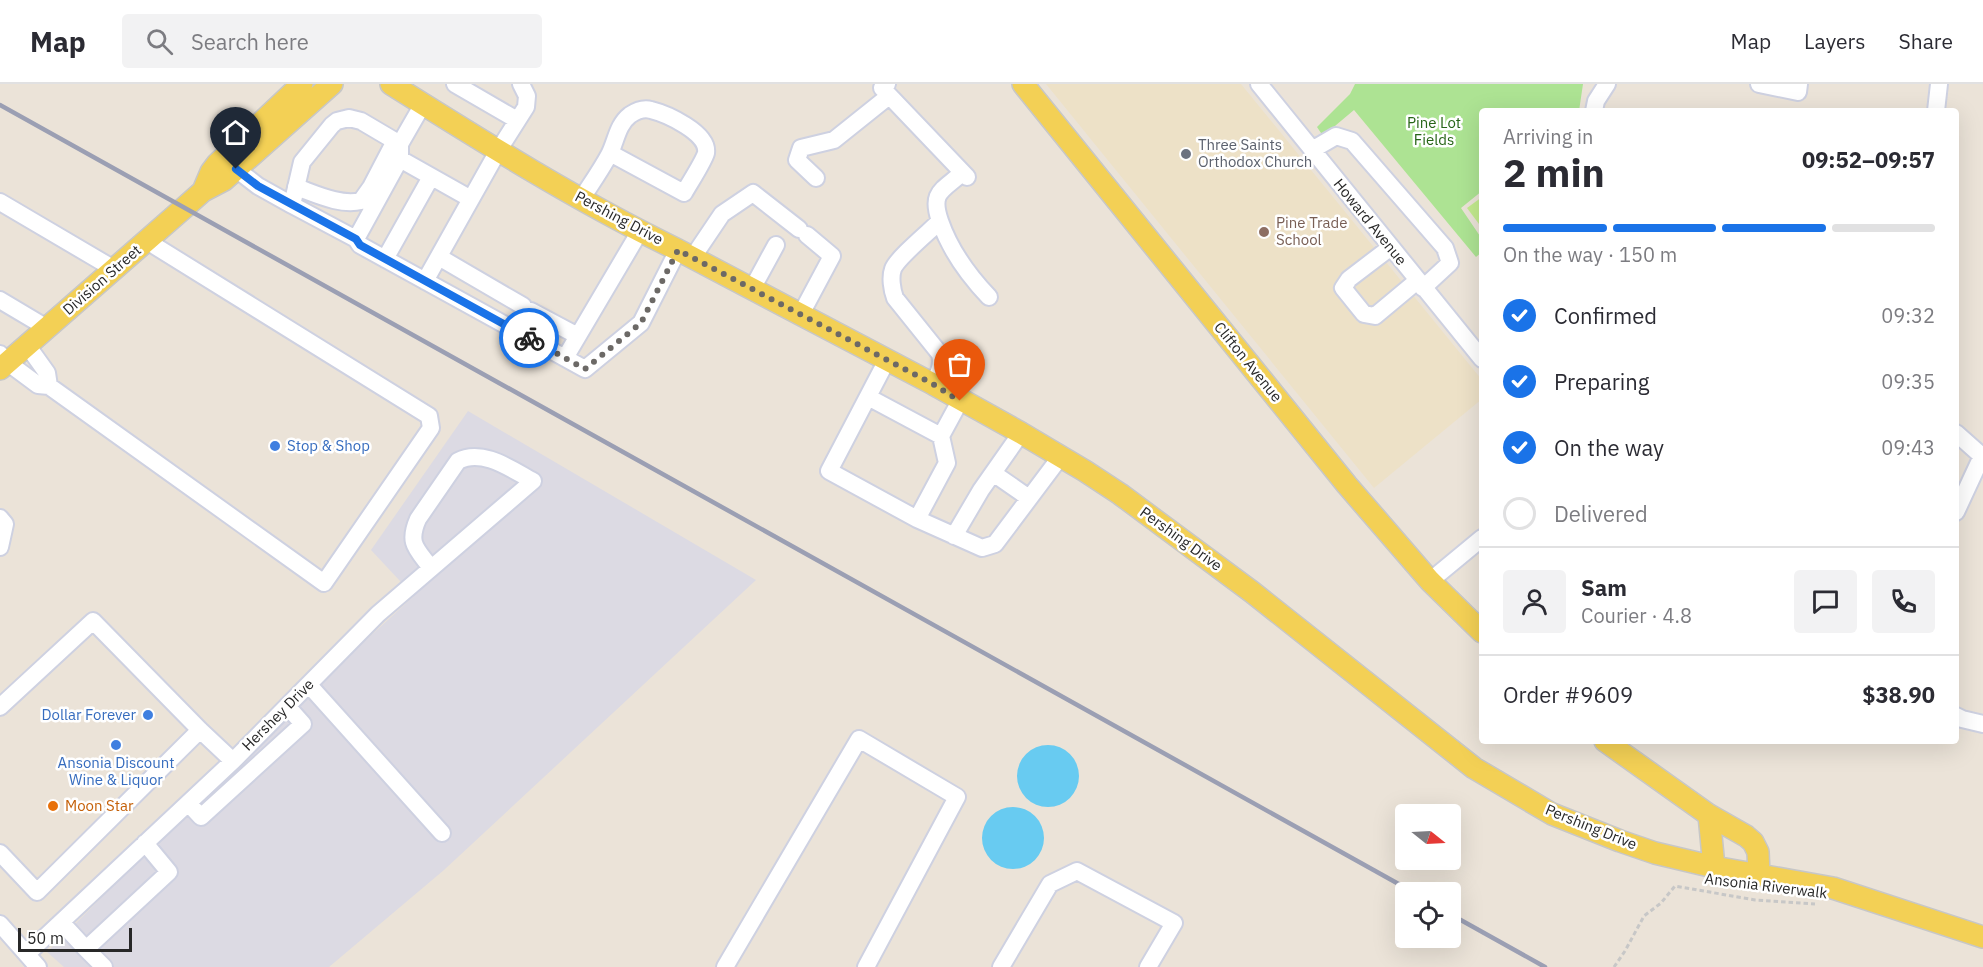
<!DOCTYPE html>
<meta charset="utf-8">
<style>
:root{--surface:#fff;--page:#f2f2f3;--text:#2b2b33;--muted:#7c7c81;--line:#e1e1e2;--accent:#1a73e8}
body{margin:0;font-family:"IBM Plex Sans",sans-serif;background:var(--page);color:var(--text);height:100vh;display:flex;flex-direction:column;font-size:22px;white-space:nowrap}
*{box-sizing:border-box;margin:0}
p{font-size:20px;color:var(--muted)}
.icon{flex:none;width:33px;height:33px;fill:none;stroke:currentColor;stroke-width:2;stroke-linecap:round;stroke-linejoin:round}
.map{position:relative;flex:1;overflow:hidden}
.panel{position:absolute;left:1479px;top:24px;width:480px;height:636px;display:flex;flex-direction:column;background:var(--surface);border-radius:6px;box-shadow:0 6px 24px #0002}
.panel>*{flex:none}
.needle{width:39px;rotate:108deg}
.buttons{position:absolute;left:1395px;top:720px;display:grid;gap:12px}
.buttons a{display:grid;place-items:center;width:66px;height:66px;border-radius:6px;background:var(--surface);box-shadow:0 6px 24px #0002;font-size:30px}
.scale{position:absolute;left:18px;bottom:15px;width:114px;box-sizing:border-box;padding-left:6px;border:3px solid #282828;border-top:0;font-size:16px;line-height:21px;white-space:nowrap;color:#282828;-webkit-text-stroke:4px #fff;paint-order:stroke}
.pin{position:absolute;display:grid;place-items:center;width:51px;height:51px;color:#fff;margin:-62px -26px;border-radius:50% 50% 50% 0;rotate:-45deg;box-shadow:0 0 6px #0007}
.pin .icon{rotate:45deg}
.courier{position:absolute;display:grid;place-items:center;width:60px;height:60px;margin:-30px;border:4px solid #1a73e8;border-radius:50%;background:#fff;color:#222;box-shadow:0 2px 8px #0007}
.overview em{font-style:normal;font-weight:700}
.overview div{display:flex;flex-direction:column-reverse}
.overview{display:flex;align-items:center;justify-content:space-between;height:102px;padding:0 24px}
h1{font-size:39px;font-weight:700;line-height:45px}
.bar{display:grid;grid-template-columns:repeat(4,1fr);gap:9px 6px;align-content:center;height:72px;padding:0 24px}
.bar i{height:8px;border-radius:4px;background:var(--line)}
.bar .current{background:var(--accent)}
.bar p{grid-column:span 4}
.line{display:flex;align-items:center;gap:15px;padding:0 24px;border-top:2px solid var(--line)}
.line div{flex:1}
.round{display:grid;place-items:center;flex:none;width:63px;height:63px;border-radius:6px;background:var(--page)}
ol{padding:0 24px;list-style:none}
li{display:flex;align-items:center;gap:18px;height:66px}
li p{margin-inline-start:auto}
li .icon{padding:6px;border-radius:50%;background:var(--accent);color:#fff;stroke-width:4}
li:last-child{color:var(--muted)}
li i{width:33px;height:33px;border:3px solid var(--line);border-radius:50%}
header{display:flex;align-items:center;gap:36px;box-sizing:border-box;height:84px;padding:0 30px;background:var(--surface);border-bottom:2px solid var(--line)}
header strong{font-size:28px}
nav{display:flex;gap:33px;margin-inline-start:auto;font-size:21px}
.search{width:420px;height:54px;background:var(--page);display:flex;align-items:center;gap:15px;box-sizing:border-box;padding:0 21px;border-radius:6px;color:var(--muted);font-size:22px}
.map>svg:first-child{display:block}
.industrial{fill:#dcdae3}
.education{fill:#ede1c7}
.green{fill:#ade393}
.pitch{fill:#c3eb8e}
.water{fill:#68cbf1}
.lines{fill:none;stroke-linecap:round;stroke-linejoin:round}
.minor-casing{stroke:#ced1e1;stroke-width:20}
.major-casing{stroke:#c7c7c7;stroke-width:24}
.path{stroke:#c7c7c7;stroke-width:3;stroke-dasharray:4.5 3;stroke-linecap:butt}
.minor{stroke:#fff;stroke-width:16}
.major{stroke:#f3d055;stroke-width:21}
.rail{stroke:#9b9fb3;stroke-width:4.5}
.done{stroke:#6c6966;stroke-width:6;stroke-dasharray:0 10.8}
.route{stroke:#1a73e8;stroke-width:8}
.worship-dot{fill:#6b7280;stroke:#fff;stroke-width:2}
.education-dot{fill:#8d6e63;stroke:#fff;stroke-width:2}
.shop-dot{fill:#3f7fe0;stroke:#fff;stroke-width:2}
.food-dot{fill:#e8710a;stroke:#fff;stroke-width:2}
.labels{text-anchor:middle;stroke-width:5;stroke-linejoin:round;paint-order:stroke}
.park-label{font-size:15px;fill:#276517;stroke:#fff}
.worship-label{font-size:15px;fill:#5b616d;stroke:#fff;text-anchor:start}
.street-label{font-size:15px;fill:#282828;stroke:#fff}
.education-label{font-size:15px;fill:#785e54;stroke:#fff;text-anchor:start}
.shop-label{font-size:15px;fill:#366cbe;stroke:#fff;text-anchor:start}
.food-label{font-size:15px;fill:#c56008;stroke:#fff;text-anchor:start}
</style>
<header>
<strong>Map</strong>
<div class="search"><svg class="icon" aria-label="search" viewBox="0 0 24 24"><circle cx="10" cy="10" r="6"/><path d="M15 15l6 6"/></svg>Search here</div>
<nav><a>Map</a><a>Layers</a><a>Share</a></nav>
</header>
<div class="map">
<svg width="1983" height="883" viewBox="0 0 1983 883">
<rect width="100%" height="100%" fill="#ebe3d8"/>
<path class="industrial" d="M468,327L756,496L444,786L329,883H64L47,868L293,623L414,512L371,466Z"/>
<path class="education" d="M1046,0H1241L1482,296V315L1374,404Z"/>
<path class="green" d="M1355,0H1583L1579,27H1482V107L1461,124L1482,155V168L1476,173L1354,26L1323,52L1317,43L1350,10Z"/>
<path class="pitch" d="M1482,113V144L1467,124Z"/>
<path class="water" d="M1017 692a31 31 0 1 1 62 0a31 31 0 1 1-62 0Z
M982 754a31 31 0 1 1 62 0a31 31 0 1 1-62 0Z"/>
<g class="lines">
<defs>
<path id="minor" d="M455,0L517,36
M887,0L882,4L967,93
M1259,0L1482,275
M1759,0L1798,8L1799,0
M423,20L400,60V75L356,155L360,161L585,285L641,239L678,166
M1594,27L1596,17L1607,0
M1936,27L1939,0
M1312,66L1336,52L1352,57L1445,164L1450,179L1423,204
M400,75L471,115
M236,85L258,102L292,121
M816,94L797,76L801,64L834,56L889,12
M296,103C316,110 340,122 361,117L371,103L395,57
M582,114C591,100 601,86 609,71C616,58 617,41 630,31C636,27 644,24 651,26C667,30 709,49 706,69C704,77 689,100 684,109L610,69
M0,118L114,185
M940,137C950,166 968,191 989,213
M356,155L292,121L302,78L332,41L337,37L349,34L361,37L400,60
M1391,163L1349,195L1343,204L1364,230L1375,232L1417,197
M439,173L523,222
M693,173L722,130L753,109L799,145
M385,175L431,93
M425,197L498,67L526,23L527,12L521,0
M752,205L776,161
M0,216L47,244
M531,227L578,252
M801,230L832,172L807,151
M27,261L47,289L49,302
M0,270L7,278L38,301L49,302L324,499L431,344L429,332L147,157
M565,274L640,147
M887,276L829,387L917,435L982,464L995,460L1061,372
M933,300C938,290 943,282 940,270L895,214C892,206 890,193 893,185C897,174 930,147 940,137C930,108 942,107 962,89
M868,313L941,352L947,379L917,435
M1956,349L1983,373
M941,352L960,317
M993,389L1029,414
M1956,428L1982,372
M0,434L5,440L0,463
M954,452L981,406L1021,349
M1430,497L1482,454
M309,601L442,749
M0,623L93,537L200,646L233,677
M1956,632L1962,635L1983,640
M188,719L201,733L303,640L287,622
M0,769L37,808L200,646
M61,838L86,865L169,788L145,759
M0,840L38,883
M86,865L104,883
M27,870L233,677L378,530L533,397C511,385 482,364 458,377L418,435C407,460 417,465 431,484
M725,883L859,655L957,713L866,883
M1001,883L1050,800L1077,787L1174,839L1148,883"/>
<path id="major" d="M391,0C485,59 579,118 678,166L933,300L1021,349L1085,387L1120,410L1252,508L1474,684L1552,730L1620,757L1655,769L1714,783L1833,804L1983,853
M1023,0L1347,401L1430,497L1482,548
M203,107L211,88L217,80L302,0
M0,285L185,123L203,107L224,96L332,0
M1605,657L1709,731L1746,752L1753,758L1758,768L1759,791
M1709,731L1714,783"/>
</defs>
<use href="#minor" class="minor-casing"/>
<use href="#major" class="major-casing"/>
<path class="path" d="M1614,883L1625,867L1644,832L1661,819L1675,802L1755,816L1815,820"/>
<use href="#minor" class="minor"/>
<use href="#major" class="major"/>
<path class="rail" d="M0,21L1413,808
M1450,830L1545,883"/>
</g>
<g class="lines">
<path class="done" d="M529,254L585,285L641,239L678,166L933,300L960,317"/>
<path class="route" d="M236,85L258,102L356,155L360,161L529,254"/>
</g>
<circle class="worship-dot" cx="1186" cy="70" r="6"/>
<circle class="education-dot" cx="1264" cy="148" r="6"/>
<g class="shop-dot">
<circle cx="275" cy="362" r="6"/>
<circle cx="148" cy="631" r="6"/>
<circle cx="116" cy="661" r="6"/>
</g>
<circle class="food-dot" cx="53" cy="722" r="6"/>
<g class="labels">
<g class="park-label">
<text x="1434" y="44">Pine Lot<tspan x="1434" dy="17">Fields</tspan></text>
</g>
<g class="worship-label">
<text x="1198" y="66">Three Saints<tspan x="1198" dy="17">Orthodox Church</tspan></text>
</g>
<g class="street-label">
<text transform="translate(619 134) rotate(28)" y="5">Pershing Drive</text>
<text transform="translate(1370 138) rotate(51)" y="5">Howard Avenue</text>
<text transform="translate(102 196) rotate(-41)" y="5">Division Street</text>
<text transform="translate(1248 278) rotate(51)" y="5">Clifton Avenue</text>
<text transform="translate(1181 455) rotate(36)" y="5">Pershing Drive</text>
<text transform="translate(278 631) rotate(-45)" y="5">Hershey Drive</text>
<text transform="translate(1591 743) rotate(22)" y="5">Pershing Drive</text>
<text transform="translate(1766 802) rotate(7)" y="5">Ansonia Riverwalk</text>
</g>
<g class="education-label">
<text x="1276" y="144">Pine Trade<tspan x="1276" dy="17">School</tspan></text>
</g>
<g class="shop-label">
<text x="287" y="367">Stop &amp; Shop</text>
<text x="136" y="636" text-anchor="end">Dollar Forever</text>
<text x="116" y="684" text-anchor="middle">Ansonia Discount<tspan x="116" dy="17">Wine &amp; Liquor</tspan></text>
</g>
<g class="food-label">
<text x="65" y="727">Moon Star</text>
</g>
</g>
</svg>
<div class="buttons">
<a><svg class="needle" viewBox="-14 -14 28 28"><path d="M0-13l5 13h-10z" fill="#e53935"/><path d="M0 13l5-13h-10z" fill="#7c7c81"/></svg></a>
<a><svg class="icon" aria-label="locate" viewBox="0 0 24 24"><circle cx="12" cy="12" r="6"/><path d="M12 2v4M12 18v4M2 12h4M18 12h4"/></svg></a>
</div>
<div class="scale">50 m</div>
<div class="pin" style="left:960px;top:317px;background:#ea580c"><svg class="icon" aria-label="bag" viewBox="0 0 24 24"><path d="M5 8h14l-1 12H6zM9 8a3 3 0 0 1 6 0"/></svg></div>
<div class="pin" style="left:236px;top:85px;background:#1f2937"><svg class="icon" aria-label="home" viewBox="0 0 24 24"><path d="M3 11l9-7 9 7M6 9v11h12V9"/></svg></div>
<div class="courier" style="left:529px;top:254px"><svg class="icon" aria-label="bike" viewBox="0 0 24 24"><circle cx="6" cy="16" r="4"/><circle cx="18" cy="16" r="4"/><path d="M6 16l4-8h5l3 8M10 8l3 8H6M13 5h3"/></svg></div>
<section class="panel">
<div class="overview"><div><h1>2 min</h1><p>Arriving in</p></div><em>09:52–09:57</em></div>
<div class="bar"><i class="current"></i><i class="current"></i><i class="current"></i><i></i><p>On the way · 150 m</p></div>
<ol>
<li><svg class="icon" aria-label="check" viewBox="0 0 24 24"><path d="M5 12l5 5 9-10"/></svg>Confirmed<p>09:32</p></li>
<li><svg class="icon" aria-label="check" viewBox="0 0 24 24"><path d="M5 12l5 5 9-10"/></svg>Preparing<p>09:35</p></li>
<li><svg class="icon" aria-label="check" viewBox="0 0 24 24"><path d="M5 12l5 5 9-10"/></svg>On the way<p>09:43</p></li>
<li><i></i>Delivered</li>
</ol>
<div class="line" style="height:108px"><a class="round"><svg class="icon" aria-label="person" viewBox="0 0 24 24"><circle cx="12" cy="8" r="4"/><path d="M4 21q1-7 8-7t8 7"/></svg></a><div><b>Sam</b><p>Courier · 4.8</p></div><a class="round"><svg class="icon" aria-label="chat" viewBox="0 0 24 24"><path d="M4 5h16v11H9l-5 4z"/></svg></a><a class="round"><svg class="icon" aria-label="phone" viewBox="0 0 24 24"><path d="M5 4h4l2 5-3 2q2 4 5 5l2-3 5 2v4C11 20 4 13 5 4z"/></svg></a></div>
<div class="line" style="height:78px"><div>Order #9609</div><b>$38.90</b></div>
</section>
</div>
